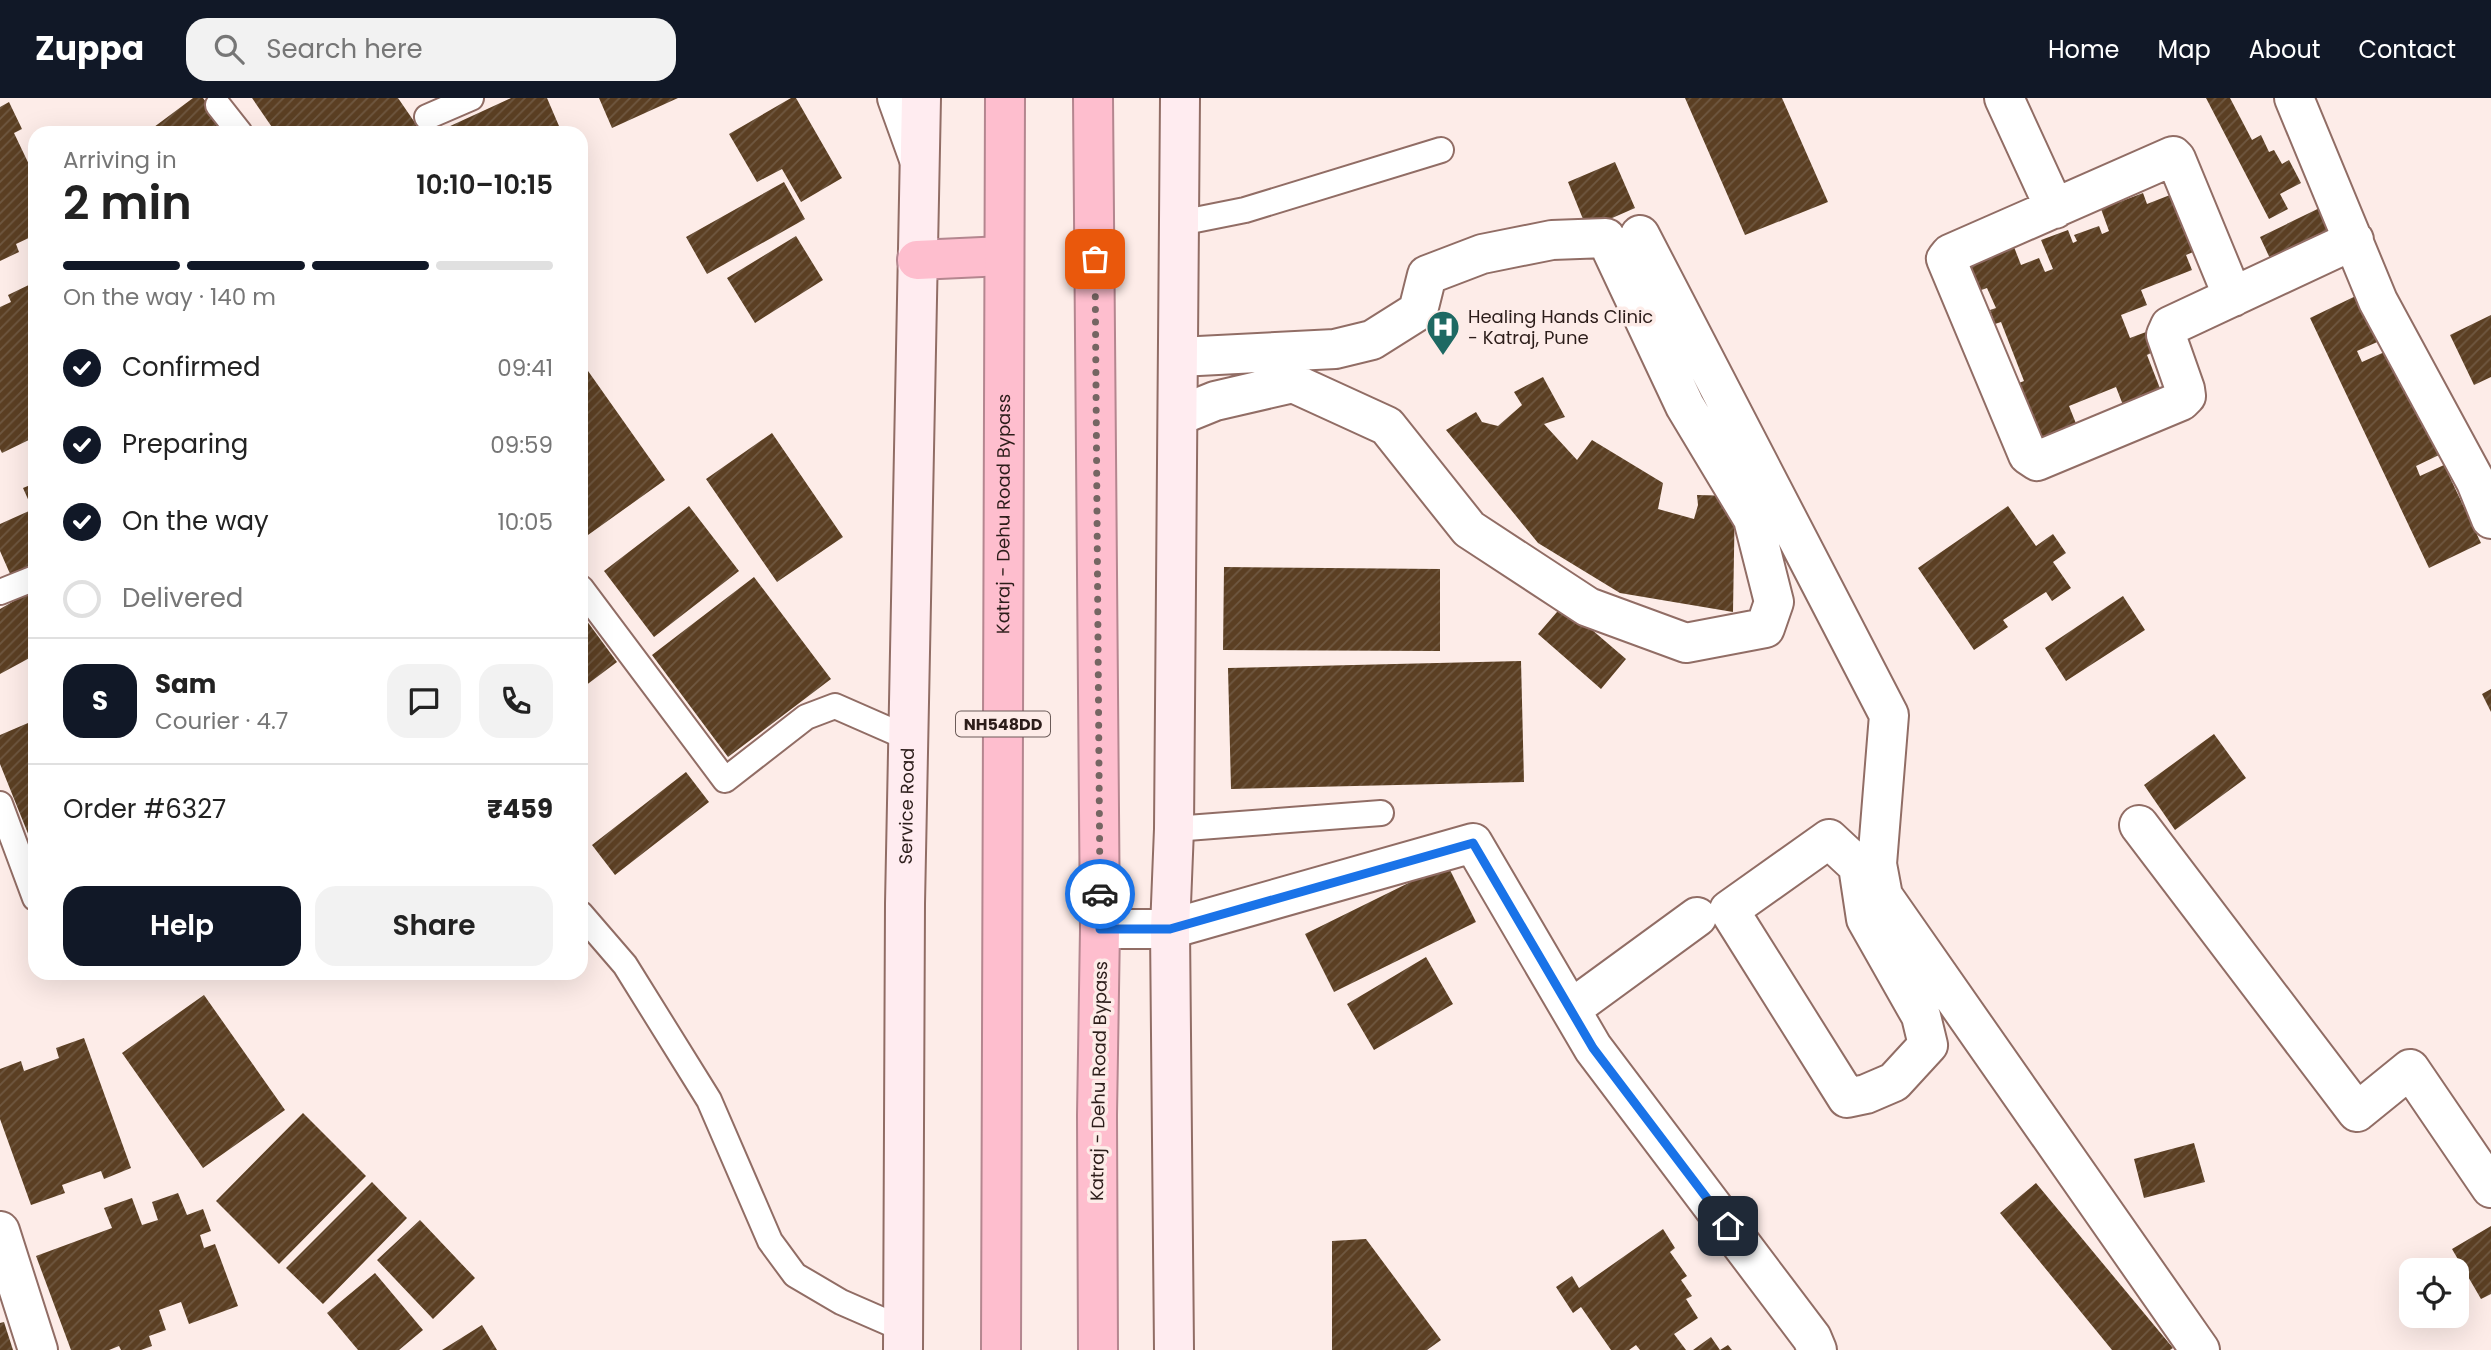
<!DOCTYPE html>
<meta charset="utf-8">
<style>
:root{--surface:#fff;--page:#f2f2f2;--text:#222;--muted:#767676;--line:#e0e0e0;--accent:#111827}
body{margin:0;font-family:Poppins,sans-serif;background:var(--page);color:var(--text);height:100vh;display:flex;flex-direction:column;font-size:26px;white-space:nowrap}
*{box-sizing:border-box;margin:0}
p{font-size:23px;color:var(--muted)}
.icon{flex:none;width:38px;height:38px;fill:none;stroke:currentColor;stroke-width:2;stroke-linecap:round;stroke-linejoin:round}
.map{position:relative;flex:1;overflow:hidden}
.drawer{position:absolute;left:28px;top:28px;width:560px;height:854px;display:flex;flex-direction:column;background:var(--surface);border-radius:21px;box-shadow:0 7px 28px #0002}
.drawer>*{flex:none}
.controls{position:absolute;left:2399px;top:1160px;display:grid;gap:14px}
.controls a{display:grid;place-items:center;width:70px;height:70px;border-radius:14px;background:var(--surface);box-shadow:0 7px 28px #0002;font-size:35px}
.pin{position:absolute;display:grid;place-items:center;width:60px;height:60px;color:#fff;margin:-30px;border-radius:14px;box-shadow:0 4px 10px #0006}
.courier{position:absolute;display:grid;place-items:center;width:70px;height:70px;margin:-35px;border:5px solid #1a73e8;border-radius:50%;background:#fff;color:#222;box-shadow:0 2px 9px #0007}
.head em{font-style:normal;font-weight:600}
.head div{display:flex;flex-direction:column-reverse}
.head{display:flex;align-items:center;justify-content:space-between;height:119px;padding:0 35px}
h1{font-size:46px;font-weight:600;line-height:52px}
.bar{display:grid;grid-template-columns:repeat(4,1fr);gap:10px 7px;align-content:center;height:84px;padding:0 35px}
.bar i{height:9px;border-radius:5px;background:var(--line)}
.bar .current{background:var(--accent)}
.bar p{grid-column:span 4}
.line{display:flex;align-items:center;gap:18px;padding:0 35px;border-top:2px solid var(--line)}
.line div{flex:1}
.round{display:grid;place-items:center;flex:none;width:74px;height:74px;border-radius:21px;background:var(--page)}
ol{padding:0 35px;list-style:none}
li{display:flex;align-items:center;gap:21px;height:77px}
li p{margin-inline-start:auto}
li .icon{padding:7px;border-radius:50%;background:var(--accent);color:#fff;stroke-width:4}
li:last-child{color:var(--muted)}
li i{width:38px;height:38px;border:4px solid var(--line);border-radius:50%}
.cta{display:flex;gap:14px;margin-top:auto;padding:14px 35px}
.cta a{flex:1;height:80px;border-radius:21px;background:var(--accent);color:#fff;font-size:28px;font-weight:600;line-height:80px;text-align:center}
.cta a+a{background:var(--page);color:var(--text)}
header{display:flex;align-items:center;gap:42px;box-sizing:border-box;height:98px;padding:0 35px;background:var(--accent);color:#fff}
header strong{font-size:33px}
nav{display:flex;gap:38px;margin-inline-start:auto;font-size:24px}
.search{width:490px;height:63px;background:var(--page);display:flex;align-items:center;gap:18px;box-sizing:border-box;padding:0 24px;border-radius:21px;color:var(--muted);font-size:26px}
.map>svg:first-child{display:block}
.building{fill:url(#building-hatch)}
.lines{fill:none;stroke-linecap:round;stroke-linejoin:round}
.lane-casing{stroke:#916d65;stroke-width:28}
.street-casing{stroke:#916d65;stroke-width:42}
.secondary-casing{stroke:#916d65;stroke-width:42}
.highway-casing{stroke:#b4868f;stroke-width:42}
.lane{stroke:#fff;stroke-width:24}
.street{stroke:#fff;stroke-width:38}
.secondary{stroke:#ffecf0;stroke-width:38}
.highway{stroke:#febece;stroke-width:38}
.done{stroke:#756562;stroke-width:7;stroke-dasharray:0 12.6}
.route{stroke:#1a73e8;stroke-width:9}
.labels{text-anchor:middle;stroke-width:7;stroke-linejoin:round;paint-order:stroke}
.shield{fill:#fdece8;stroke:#6b5b58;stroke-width:2}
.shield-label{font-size:16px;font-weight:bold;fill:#2c1d1a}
.poi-label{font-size:18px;fill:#2c1d1a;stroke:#fdece8;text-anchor:start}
.street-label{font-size:18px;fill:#2c1d1a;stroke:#fdece8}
</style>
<header>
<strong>Zuppa</strong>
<div class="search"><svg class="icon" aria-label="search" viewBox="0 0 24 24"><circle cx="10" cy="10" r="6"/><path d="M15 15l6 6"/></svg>Search here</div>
<nav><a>Home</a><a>Map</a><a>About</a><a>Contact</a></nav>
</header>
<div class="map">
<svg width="2491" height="1252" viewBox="0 0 2491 1252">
<defs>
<pattern id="building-hatch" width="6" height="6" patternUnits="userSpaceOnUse" patternTransform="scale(1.75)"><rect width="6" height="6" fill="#5b3f23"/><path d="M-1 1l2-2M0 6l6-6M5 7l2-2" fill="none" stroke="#6f5841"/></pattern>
</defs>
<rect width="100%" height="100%" fill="#fdece8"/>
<path class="building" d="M193,0H203L229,35H146Z
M252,0H398L422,35H276Z
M511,0H547L562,35H435Z
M599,0H678L612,30Z
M791,0H796L842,80L801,104L782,71L757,84L729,36Z
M1685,0H1782L1828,104L1745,137Z
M2206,0H2230L2252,42L2261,37L2269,54L2274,52L2282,66L2289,62L2301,85L2280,96L2288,111L2269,121Z
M9,4L22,31L14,35L35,79V137L16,146L19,154L0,163V9Z
M1615,64L1635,110L1587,131L1568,84Z
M784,84L805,121L707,176L686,139Z
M2143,95L2147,106L2170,97L2179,118L2193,113L2198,152L2186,157L2192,172L2141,192L2147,207L2121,217L2130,240L2146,234L2153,254L2147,257L2161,293L2123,307L2116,289L2069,308L2077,328L2038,343L2006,290L2024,283L2001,224L1995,226L1990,212L1996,210L1987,190L1967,197L1957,171L2014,149L2021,167L2039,160L2045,174L2053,171L2041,142L2068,132L2073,145L2077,143L2074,137L2099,128L2102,136L2109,133L2101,111Z
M2334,103L2348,134L2274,169L2260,139Z
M796,138L823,182L755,225L727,180Z
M35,184V330L31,331L35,339L2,355L0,351V209L11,204L8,197Z
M2362,195L2384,241L2357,253L2362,264L2389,252L2439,357L2416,368L2420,378L2444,367L2481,445L2429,470L2310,220Z
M2491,217V279L2474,287L2450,237Z
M581,263L665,382L581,442Z
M1543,279L1565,319L1544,326L1577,362L1592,342L1663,385L1658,411L1694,421L1698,407L1697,397L1735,398L1733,514L1620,495L1538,445L1446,332L1476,314L1482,324L1498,328L1522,307L1514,294Z
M772,335L843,439L777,484L706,381Z
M35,385V417L23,390Z
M689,408L739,473L654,539L604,473Z
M2008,408L2036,448L2053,436L2066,455L2053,464L2071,490L2052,503L2046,494L2003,522L2008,529L1974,552L1918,470Z
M29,413L35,426V468L11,478L0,453V426Z
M1224,469L1440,471V553L1223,552Z
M754,479L831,581L728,659L652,557Z
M35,491V557L0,576V511Z
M2123,498L2145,532L2066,583L2045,550Z
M1563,507L1626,561L1601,591L1538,536Z
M581,515L617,564L581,591Z
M1521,563L1524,684L1231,691L1228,570Z
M2491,591V614L2482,596Z
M35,622V753L0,666V637Z
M2214,636L2246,680L2175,732L2144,687Z
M686,674L709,704L615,777L592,747Z
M1447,766L1476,824L1334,894L1305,836Z
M1426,859L1453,906L1374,952L1347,906Z
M204,897L285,1012L203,1070L122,955Z
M84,940L131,1070L104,1081L101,1073L62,1087L65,1095L31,1107L0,1021V971L21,963L24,973L59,960L56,950Z
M303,1015L366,1078L279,1166L216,1103Z
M2194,1045L2205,1084L2144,1100L2134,1061Z
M372,1084L407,1120L323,1206L286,1170Z
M2036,1085L2173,1250L2170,1252H2112L2000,1115Z
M178,1095L187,1117L203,1111L211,1133L200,1137L204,1150L215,1146L238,1208L189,1226L181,1204L159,1212L166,1232L149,1238L152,1248L141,1252H121L119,1248L109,1252H71L36,1158L112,1130L104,1110L132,1100L142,1127L158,1122L152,1104Z
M420,1122L475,1180L433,1221L377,1162Z
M2491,1128V1196L2481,1201L2452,1151Z
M1663,1131L1675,1150L1670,1154L1687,1178L1681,1182L1692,1198L1686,1201L1698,1220L1674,1236L1686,1252H1640L1636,1247L1629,1252H1611L1581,1209L1573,1215L1556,1189L1572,1178L1579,1190Z
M1366,1141L1441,1242L1427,1252H1332V1143Z
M375,1175L423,1232L399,1252H358L327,1215Z
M4,1224L13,1252H0V1225Z
M482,1227L497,1252H442Z
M1711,1239L1720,1252L1728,1247L1732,1252H1693Z"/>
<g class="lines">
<defs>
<path id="lane" d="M218,7L240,35
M427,19L471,0
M1180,125L1245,112L1441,52
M581,490L725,682L806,619L835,608L908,640
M0,494L35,480
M0,706L35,800
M1174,731L1381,715
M581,816L625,867L709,1002L770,1143L795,1177L841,1204L903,1231"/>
<path id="street" d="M897,0L919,61
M2004,0L2055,111
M2294,0L2378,203L2476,384L2491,421
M1640,137L1889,617L1877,766L1883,798L2200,1252
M2233,199L2176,61L2173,58L1950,156L1946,161L2028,357L2037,363L2181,303L2186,298L2185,291L2166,237L2170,228L2354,142
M1178,318L1215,303L1293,285L1387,328L1469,431L1588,509L1686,545L1765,530L1774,504L1753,421L1685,308L1606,140L1552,142L1482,156L1427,177L1418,213L1372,242L1335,251L1179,259
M2139,727L2357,1014L2410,971L2491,1090
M1858,768L1866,821L1921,918L1928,947L1894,984L1866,996L1847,1000L1729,812L1829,741L1858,768L1877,766
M1100,831H1170L1473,745L1593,950L1812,1240L1817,1252
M1571,911L1697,819
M0,1133L38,1252"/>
<g id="secondary">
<path id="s1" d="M903,1252L905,806L921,0"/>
<path d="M1174,1252L1170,831L1174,731L1180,0"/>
</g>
<g id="highway">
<path d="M1093,0L1100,831L1097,1017L1098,1252"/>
<path d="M917,162L1004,158"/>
<path id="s2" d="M1001,1252L1005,0"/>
</g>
</defs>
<use href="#lane" class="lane-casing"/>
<use href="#street" class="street-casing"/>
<use href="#secondary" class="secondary-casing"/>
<use href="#highway" class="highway-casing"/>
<use href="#lane" class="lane"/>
<use href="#street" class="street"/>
<use href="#secondary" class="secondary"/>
<use href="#highway" class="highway"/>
</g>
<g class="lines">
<path class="done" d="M1095,161L1100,796"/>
<path class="route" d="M1100,796V831H1170L1473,745L1593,950L1728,1128"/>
</g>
<defs>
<symbol id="hospital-pin" viewBox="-11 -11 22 30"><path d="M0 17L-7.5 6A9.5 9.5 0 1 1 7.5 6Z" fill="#1e6963" stroke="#fdece8"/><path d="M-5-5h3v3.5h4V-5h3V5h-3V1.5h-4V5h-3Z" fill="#fff"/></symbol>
</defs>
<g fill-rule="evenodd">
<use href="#hospital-pin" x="1424" y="210" width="38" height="52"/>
</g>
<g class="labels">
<rect class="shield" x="956" y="613.5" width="94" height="25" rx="5"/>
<g class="shield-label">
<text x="1003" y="632">NH548DD</text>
</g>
<g class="poi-label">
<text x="1468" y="225">Healing Hands Clinic<tspan x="1468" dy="21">- Katraj, Pune</tspan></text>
</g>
<g class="street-label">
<text dy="6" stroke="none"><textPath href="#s2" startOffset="836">Katraj - Dehu Road Bypass</textPath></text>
<text dy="6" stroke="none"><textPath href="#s1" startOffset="544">Service Road</textPath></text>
<text transform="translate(1099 983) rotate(-89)" y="6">Katraj - Dehu Road Bypass</text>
</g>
</g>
</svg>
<div class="controls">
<a><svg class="icon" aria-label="locate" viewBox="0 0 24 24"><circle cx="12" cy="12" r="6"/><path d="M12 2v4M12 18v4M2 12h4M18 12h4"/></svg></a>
</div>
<div class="pin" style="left:1095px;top:161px;background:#ea580c"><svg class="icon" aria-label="bag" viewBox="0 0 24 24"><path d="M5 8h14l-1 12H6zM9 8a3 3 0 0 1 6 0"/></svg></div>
<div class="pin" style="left:1728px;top:1128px;background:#1f2937"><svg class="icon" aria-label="home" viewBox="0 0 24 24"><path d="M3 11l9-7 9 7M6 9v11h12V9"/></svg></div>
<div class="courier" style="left:1100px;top:796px"><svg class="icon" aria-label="car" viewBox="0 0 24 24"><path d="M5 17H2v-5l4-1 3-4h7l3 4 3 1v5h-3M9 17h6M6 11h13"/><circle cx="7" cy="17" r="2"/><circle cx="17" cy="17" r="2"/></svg></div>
<section class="drawer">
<div class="head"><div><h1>2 min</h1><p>Arriving in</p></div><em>10:10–10:15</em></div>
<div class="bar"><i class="current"></i><i class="current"></i><i class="current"></i><i></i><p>On the way · 140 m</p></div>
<ol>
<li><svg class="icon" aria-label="check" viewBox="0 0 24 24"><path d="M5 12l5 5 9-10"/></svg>Confirmed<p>09:41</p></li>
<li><svg class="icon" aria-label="check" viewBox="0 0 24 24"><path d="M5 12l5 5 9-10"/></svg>Preparing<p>09:59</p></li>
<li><svg class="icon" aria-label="check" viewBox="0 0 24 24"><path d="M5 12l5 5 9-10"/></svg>On the way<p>10:05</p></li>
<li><i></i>Delivered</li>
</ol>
<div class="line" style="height:126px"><b class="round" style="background:var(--accent);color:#fff">S</b><div><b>Sam</b><p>Courier · 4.7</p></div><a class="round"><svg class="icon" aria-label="chat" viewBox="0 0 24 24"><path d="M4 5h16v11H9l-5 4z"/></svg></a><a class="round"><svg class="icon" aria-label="phone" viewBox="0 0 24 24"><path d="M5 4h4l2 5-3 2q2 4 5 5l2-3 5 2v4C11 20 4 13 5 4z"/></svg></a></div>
<div class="line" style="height:91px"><div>Order #6327</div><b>₹459</b></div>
<div class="cta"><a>Help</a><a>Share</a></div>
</section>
</div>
